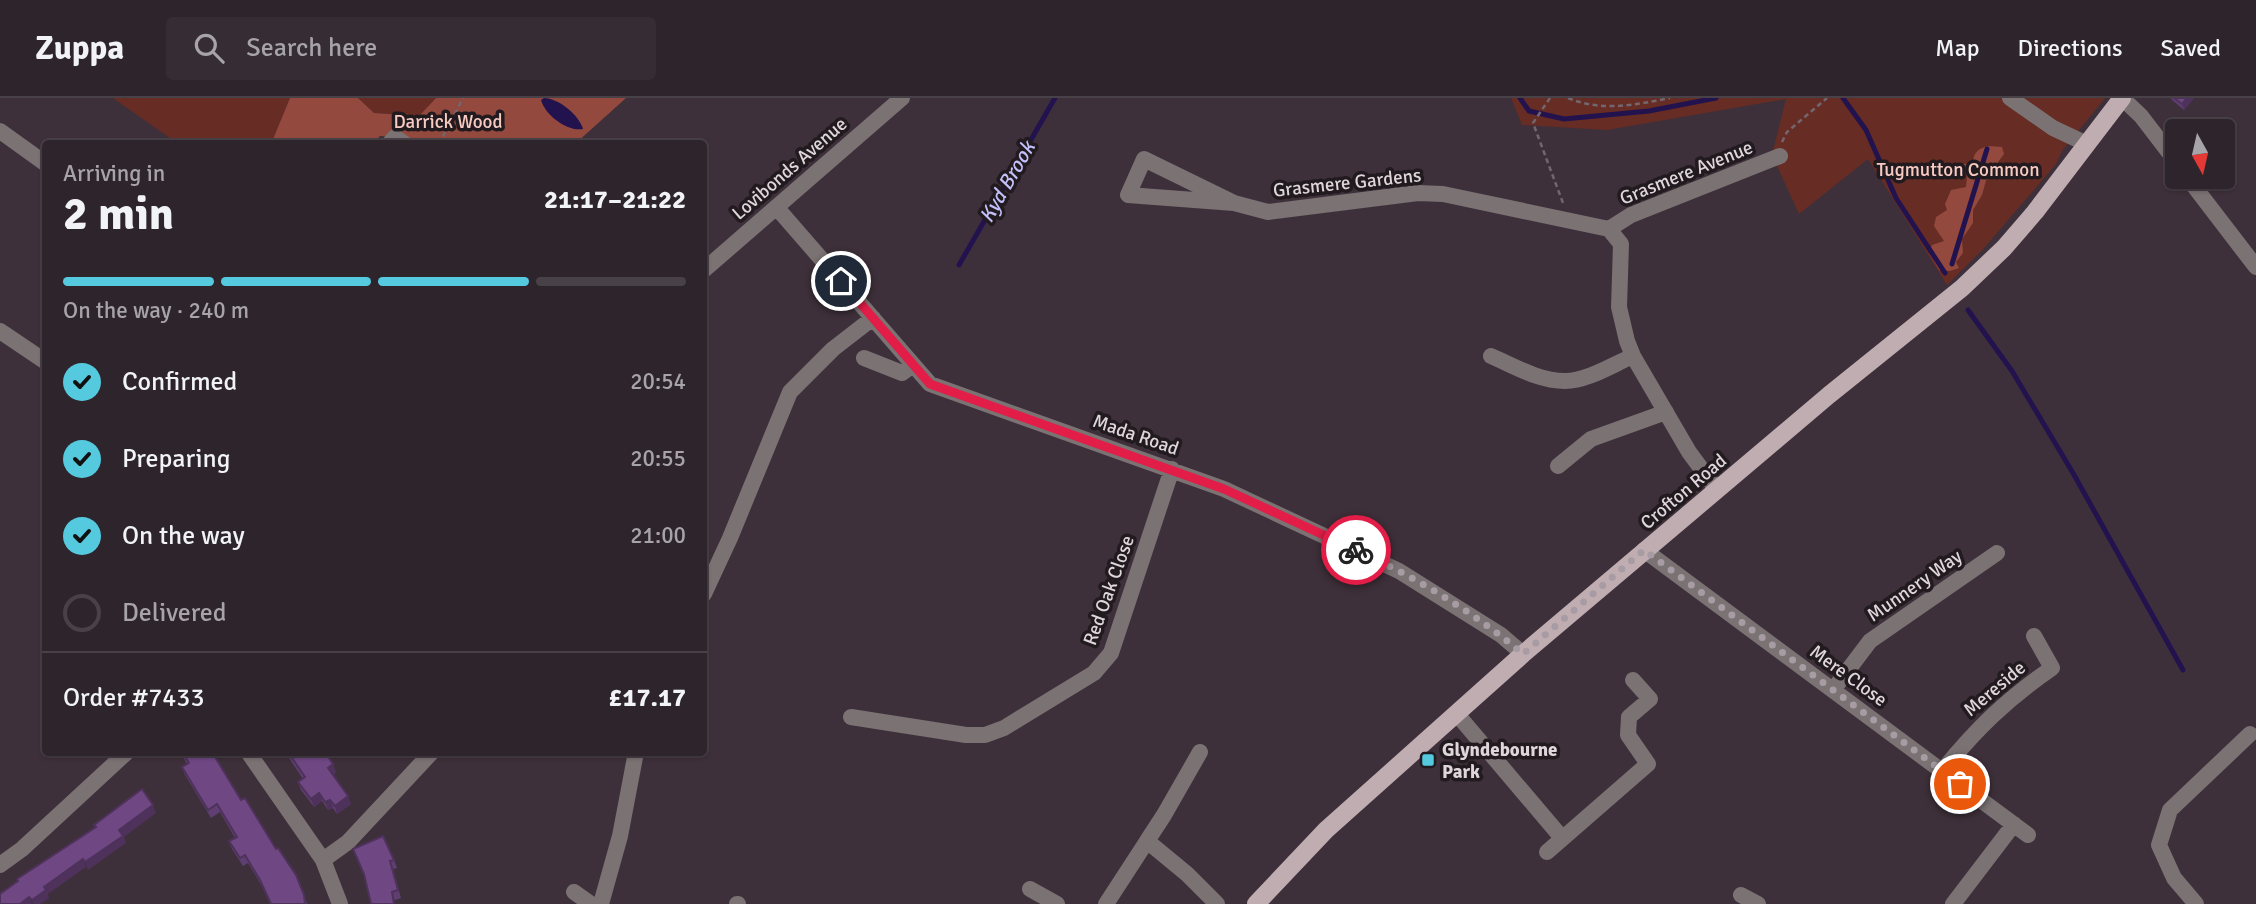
<!DOCTYPE html>
<meta charset="utf-8">
<style>
:root{--surface:#2e242c;--page:#362c34;--text:#f1f3f6;--muted:#a7a4a9;--line:#494148;--accent:#55cadf}
body{margin:0;font-family:Signika,sans-serif;background:var(--page);color:var(--text);height:100vh;display:flex;flex-direction:column;font-size:26px;white-space:nowrap}
*{box-sizing:border-box;margin:0}
p{font-size:23px;color:var(--muted)}
.icon{flex:none;width:38px;height:38px;fill:none;stroke:currentColor;stroke-width:2;stroke-linecap:round;stroke-linejoin:round}
.map{position:relative;flex:1;overflow:hidden}
.drawer{position:absolute;left:42px;top:42px;width:665px;height:616px;display:flex;flex-direction:column;background:var(--surface);border-radius:7px;box-shadow:0 2px 5px #0004,0 0 0 2px var(--line)}
.drawer>*{flex:none}
.needle{width:46px;rotate:172deg}
.buttons{position:absolute;left:2165px;top:21px;display:grid;gap:14px}
.buttons a{display:grid;place-items:center;width:70px;height:70px;border-radius:7px;background:var(--surface);box-shadow:0 2px 5px #0004,0 0 0 2px var(--line);font-size:35px}
.pin{position:absolute;display:grid;place-items:center;width:60px;height:60px;color:#fff;margin:-30px;border:4px solid #fff;border-radius:50%;box-shadow:0 2px 7px #0007}
.courier{position:absolute;display:grid;place-items:center;width:70px;height:70px;margin:-35px;border:5px solid #e11d48;border-radius:50%;background:#fff;color:#222;box-shadow:0 2px 9px #0007}
.overview em{font-style:normal;font-weight:700}
.overview div{display:flex;flex-direction:column-reverse}
.overview{display:flex;align-items:center;justify-content:space-between;height:119px;padding:0 21px}
h1{font-size:46px;font-weight:700;line-height:52px}
.bar{display:grid;grid-template-columns:repeat(4,1fr);gap:10px 7px;align-content:center;height:84px;padding:0 21px}
.bar i{height:9px;border-radius:5px;background:var(--line)}
.bar .active{background:var(--accent)}
.bar p{grid-column:span 4}
.line{display:flex;align-items:center;gap:18px;padding:0 21px;border-top:2px solid var(--line)}
.line div{flex:1}
ol{padding:0 21px;list-style:none}
li{display:flex;align-items:center;gap:21px;height:77px}
li p{margin-inline-start:auto}
li .icon{padding:7px;border-radius:50%;background:var(--accent);color:#111;stroke-width:4}
li:last-child{color:var(--muted)}
li i{width:38px;height:38px;border:4px solid var(--line);border-radius:50%}
header{display:flex;align-items:center;gap:42px;box-sizing:border-box;height:98px;padding:0 35px;background:var(--surface);border-bottom:2px solid var(--line)}
header strong{font-size:33px}
nav{display:flex;gap:38px;margin-inline-start:auto;font-size:24px}
.search{width:490px;height:63px;background:var(--page);display:flex;align-items:center;gap:18px;box-sizing:border-box;padding:0 24px;border-radius:7px;color:var(--muted);font-size:26px}
.map>svg:first-child{display:block}
.green{fill:#672c24}
.forest{fill:#93493d}
.water{fill:#22134f}
.lines{fill:none;stroke-linecap:round;stroke-linejoin:round}
.stream{stroke:#22134f;stroke-width:5}
.path{stroke:#73666f;stroke-width:2.5;stroke-dasharray:5 3.5;stroke-linecap:butt}
.minor{stroke:#7b7273;stroke-width:16}
.major{stroke:#c0adb1;stroke-width:18}
.wall{fill:#5f3e71}
.shaded-wall{fill:#4e325c}
.building{fill:#6f4883;stroke:#4e325c;stroke-width:2}
.done{stroke:#a79ca3;stroke-width:7;stroke-dasharray:0 12.6}
.route{stroke:#e11d48;stroke-width:9}
.poi-dot{fill:#55cadf;stroke:#211a1f;stroke-width:2.5}
.labels{text-anchor:middle;stroke-width:7;stroke-linejoin:round;paint-order:stroke}
.park-label{font-size:19px;fill:#f7cac2;stroke:#211a1f}
.street-label{font-size:19px;fill:#dfd6dc;stroke:#211a1f}
.poi-label{font-size:19px;font-weight:bold;fill:#dfd6dc;stroke:#211a1f;text-anchor:start}
.water-label{font-size:21px;font-style:italic;fill:#c3bff8;stroke:#211a1f}
</style>
<header>
<strong>Zuppa</strong>
<div class="search"><svg class="icon" aria-label="search" viewBox="0 0 24 24"><circle cx="10" cy="10" r="6"/><path d="M15 15l6 6"/></svg>Search here</div>
<nav><a>Map</a><a>Directions</a><a>Saved</a></nav>
</header>
<div class="map">
<svg width="2256" height="806" viewBox="0 0 2256 806">
<rect width="100%" height="100%" fill="#3e303a"/>
<path class="green" d="M113,0H290L271,46L177,45Z
M358,0H436L420,18L374,15Z
M1511,0H2105L2062,53L2056,66L1984,150L1947,187L1868,61L1799,116L1772,57L1786,1L1607,32L1522,27Z"/>
<path class="forest" d="M290,0H358L374,15L419,18L436,0H626L576,45L405,46L395,39L380,38L373,45L271,46Z
M1989,48L2002,49L2004,56L1987,79L1982,97L1973,112V125L1962,141L1963,155L1956,164L1959,170L1950,173L1939,172L1929,155L1932,147L1944,143L1934,128L1936,119L1947,112L1945,106L1951,92L1966,89L1967,79L1961,74L1964,66L1973,65C1973,54 1979,50 1989,48Z"/>
<path class="water" d="M544,0C558,0 579,17 583,31C567,34 545,17 541,2Z"/>
<g class="lines">
<path class="stream" d="M1520,0L1529,13L1564,21L1649,13L1716,0
M1843,0L1866,32L1896,100L1945,175
M1952,166L1987,51
M959,167L1055,0
M1968,212L2012,273L2073,375L2183,572"/>
<path class="path" d="M1550,0L1533,25L1563,105
M1568,0C1602,14 1635,7 1670,0
M1782,44L1787,34L1827,0
M439,46L463,0"/>
<path class="minor" d="M2010,0L2053,30L2087,46
M2122,0L2141,18L2177,65
M0,33L46,66
M389,46L395,39L405,46
M2187,79L2256,169
M1234,105L1144,61L1128,97L1234,105L1268,114L1418,95L1443,96L1609,131
M777,110L930,286L1224,391L1399,473L1501,537L1523,556
M1609,131L1621,146L1619,209L1627,243L1633,258L1689,354L1717,392
M1609,131L1631,117L1780,58
M704,172L902,0
M0,233L46,264
M1491,258C1514,268 1539,283 1565,283C1587,283 1612,267 1633,258
M864,260L902,275L913,267
M1558,368L1591,341L1666,314
M1644,452L2028,737
M704,496L730,440L790,294L833,251L873,220
M1833,592L1870,543L1997,455
M1456,615L1562,740
M851,619L966,637H985L1004,630L1094,575L1111,555L1172,371
M248,654L323,762L340,806
M1200,654L1164,717L1147,743L1187,776L1217,806
M1942,673C1977,630 2006,602 2052,570L2034,538
M1547,754L1648,666L1628,637L1629,619L1650,601L1633,582
M323,762L348,744L432,654
M0,767L22,751L127,654
M1030,791L1057,806
M574,794L591,806
M1741,797L1758,806
M601,806L620,738L636,654
M737,806H738
M1106,806L1147,743
M1953,806L2014,726
M2196,806L2174,780L2159,747L2170,712L2250,636"/>
<path class="major" d="M1256,806L1326,732L1523,556L1829,297L1962,190L2004,150L2035,114L2122,0"/>
</g>
<path class="wall" d="M2171,0H2194L2184,12L2172,2Z
M180,654H212L241,702L304,797L307,806H270L263,790L248,765L243,768L232,751L229,743L235,740L220,714L211,720L185,677L182,669L187,666Z
M285,654H325L336,674L333,677L351,706L337,716L333,710L328,712L322,703L314,709L301,692L298,684L303,681Z
M353,751L394,762L397,770L393,771L401,800L395,802L365,779Z"/>
<path class="shaded-wall" d="M2187,0H2194L2184,12L2182,6Z
M333,666L336,674L331,678L328,670Z
M319,695L322,703L314,709L311,701Z
M348,698L351,706L337,716L335,708Z
M330,702L333,710L328,712L325,704Z
M153,707L156,715L124,739L126,745L88,772L85,764L119,732Z
M83,761L86,769L48,796L49,800L40,806H33L32,802L44,789Z
M29,799L32,806H20Z"/>
<path class="building" d="M2174,0H2187L2182,6Z
M182,654H212L241,702L245,700L276,751L278,750L296,777L304,797L305,806H271L260,782L245,757L240,760L229,743L237,739L217,706L208,712L182,669L189,665Z
M288,654H325L333,666L328,670L348,698L335,708L330,702L325,704L319,695L311,701L298,684L305,679Z
M142,691L153,707L119,732L123,738L85,764L83,761L44,789L46,792L32,802L29,799L20,806H0V796L18,783L17,781L96,729L94,727Z
M383,738L394,762L390,763L398,792L392,794L394,806H371L364,776L353,751Z"/>
<g class="lines">
<path class="done" d="M1356,452C1415,479 1474,514 1523,556L1644,452L1960,686"/>
<path class="route" d="M841,183L930,286L1224,391L1356,452"/>
</g>
<rect class="poi-dot" x="1421" y="655" width="14" height="14" rx="3.5"/>
<g class="labels">
<g class="park-label">
<text x="448" y="30">Darrick Wood</text>
<text x="1958" y="78">Tugmutton Common</text>
</g>
<g class="street-label">
<text transform="translate(789 70) rotate(-41)" y="7">Lovibonds Avenue</text>
<text transform="translate(1686 74) rotate(-22)" y="7">Grasmere Avenue</text>
<text transform="translate(1347 84) rotate(-6)" y="7">Grasmere Gardens</text>
<text transform="translate(1136 336) rotate(19)" y="7">Mada Road</text>
<text transform="translate(1683 393) rotate(-40)" y="7">Crofton Road</text>
<text transform="translate(1914 487) rotate(-35)" y="7">Munnery Way</text>
<text transform="translate(1108 492) rotate(-70)" y="7">Red Oak Close</text>
<text transform="translate(1849 577) rotate(36)" y="7">Mere Close</text>
<text transform="translate(1994 590) rotate(-40)" y="7">Mereside</text>
</g>
<g class="poi-label">
<text x="1442" y="658">Glyndebourne<tspan x="1442" dy="22">Park</tspan></text>
</g>
<g class="water-label">
<text transform="translate(1007 84) rotate(-60)" y="7">Kyd Brook</text>
</g>
</g>
</svg>
<div class="buttons">
<a><svg class="needle" viewBox="-14 -14 28 28"><path d="M0-13l5 13h-10z" fill="#e53935"/><path d="M0 13l5-13h-10z" fill="#a7a4a9"/></svg></a>
</div>
<div class="pin" style="left:1960px;top:686px;background:#ea580c"><svg class="icon" aria-label="bag" viewBox="0 0 24 24"><path d="M5 8h14l-1 12H6zM9 8a3 3 0 0 1 6 0"/></svg></div>
<div class="pin" style="left:841px;top:183px;background:#1f2937"><svg class="icon" aria-label="home" viewBox="0 0 24 24"><path d="M3 11l9-7 9 7M6 9v11h12V9"/></svg></div>
<div class="courier" style="left:1356px;top:452px"><svg class="icon" aria-label="bike" viewBox="0 0 24 24"><circle cx="6" cy="16" r="4"/><circle cx="18" cy="16" r="4"/><path d="M6 16l4-8h5l3 8M10 8l3 8H6M13 5h3"/></svg></div>
<section class="drawer">
<div class="overview"><div><h1>2 min</h1><p>Arriving in</p></div><em>21:17–21:22</em></div>
<div class="bar"><i class="active"></i><i class="active"></i><i class="active"></i><i></i><p>On the way · 240 m</p></div>
<ol>
<li><svg class="icon" aria-label="check" viewBox="0 0 24 24"><path d="M5 12l5 5 9-10"/></svg>Confirmed<p>20:54</p></li>
<li><svg class="icon" aria-label="check" viewBox="0 0 24 24"><path d="M5 12l5 5 9-10"/></svg>Preparing<p>20:55</p></li>
<li><svg class="icon" aria-label="check" viewBox="0 0 24 24"><path d="M5 12l5 5 9-10"/></svg>On the way<p>21:00</p></li>
<li><i></i>Delivered</li>
</ol>
<div class="line" style="height:91px"><div>Order #7433</div><b>£17.17</b></div>
</section>
</div>
